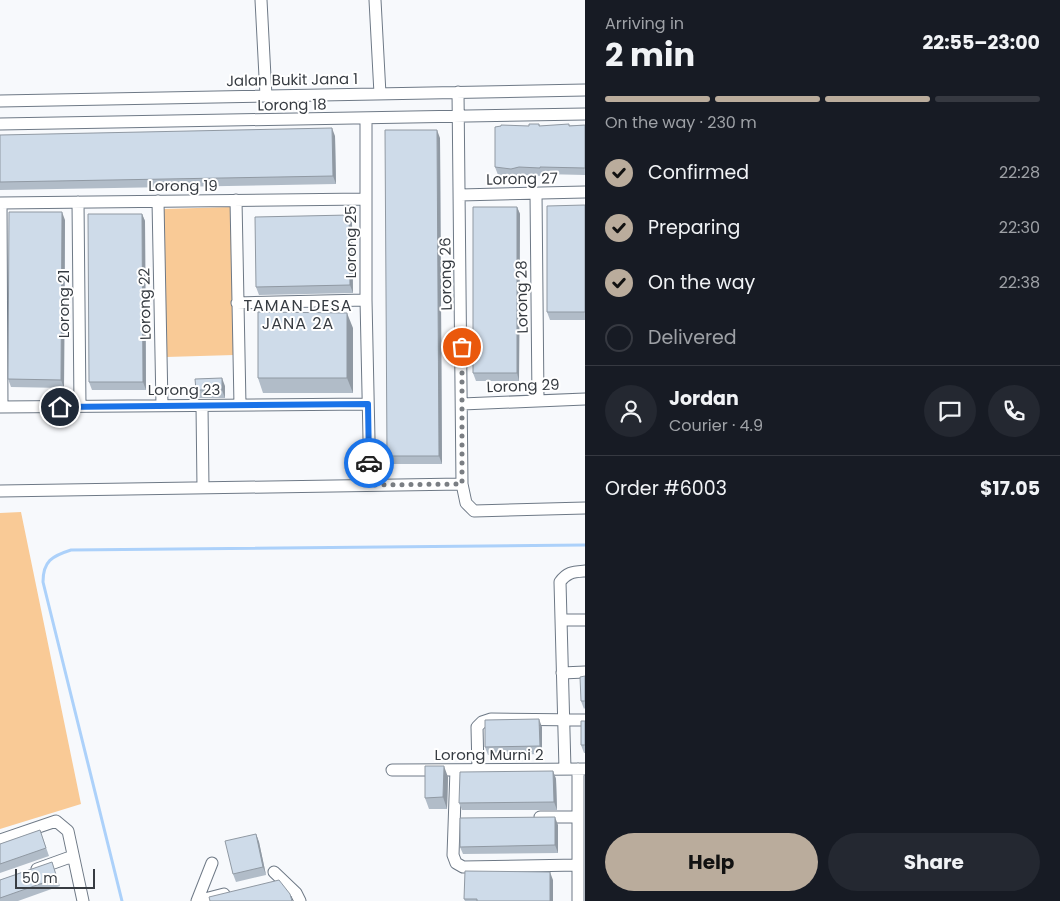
<!DOCTYPE html>
<meta charset="utf-8">
<style>
:root{--surface:#171b24;--page:#242831;--text:#f1f3f6;--muted:#9ea1a6;--line:#363941;--accent:#baac9c}
body{margin:0;font-family:Poppins,sans-serif;background:var(--page);color:var(--text);height:100vh;display:flex;flex-direction:column;font-size:19px;white-space:nowrap}
*{box-sizing:border-box;margin:0}
p{font-size:16px;color:var(--muted)}
.icon{flex:none;width:28px;height:28px;fill:none;stroke:currentColor;stroke-width:2;stroke-linecap:round;stroke-linejoin:round}
.map{position:relative;flex:1;overflow:hidden}
.side{display:flex;flex-direction:column;background:var(--surface);width:475px}
.side>*{flex:none}
.scale{position:absolute;left:15px;bottom:12px;width:80px;box-sizing:border-box;padding-left:5px;border:2px solid #373c42;border-top:0;font-size:14px;line-height:18px;white-space:nowrap;color:#373c42;-webkit-text-stroke:4px #fff;paint-order:stroke}
.pin{position:absolute;display:grid;place-items:center;width:42px;height:42px;color:#fff;margin:-21px;border:2px solid #fff;border-radius:50%;box-shadow:0 1px 5px #0007}
.courier{position:absolute;display:grid;place-items:center;width:50px;height:50px;margin:-25px;border:4px solid #1a73e8;border-radius:50%;background:#fff;color:#222;box-shadow:0 1px 6px #0007}
.head em{font-style:normal;font-weight:700}
.head div{display:flex;flex-direction:column-reverse}
.head{display:flex;align-items:center;justify-content:space-between;height:85px;padding:0 20px}
h1{font-size:32px;font-weight:700;line-height:38px}
.bar{display:grid;grid-template-columns:repeat(4,1fr);gap:8px 5px;align-content:center;height:60px;padding:0 20px}
.bar i{height:6px;border-radius:4px;background:var(--line)}
.bar .active{background:var(--accent)}
.bar p{grid-column:span 4}
.line{display:flex;align-items:center;gap:12px;padding:0 20px;border-top:1px solid var(--line)}
.line div{flex:1}
.round{display:grid;place-items:center;flex:none;width:52px;height:52px;border-radius:26px;background:var(--page)}
ol{padding:0 20px;list-style:none}
li{display:flex;align-items:center;gap:15px;height:55px}
li p{margin-inline-start:auto}
li .icon{padding:5px;border-radius:50%;background:var(--accent);color:#111;stroke-width:4}
li:last-child{color:var(--muted)}
li i{width:28px;height:28px;border:2px solid var(--line);border-radius:50%}
.cta{display:flex;gap:10px;margin-top:auto;padding:10px 20px}
.cta a{flex:1;height:58px;border-radius:30px;background:var(--accent);color:#111;font-size:20px;font-weight:700;line-height:58px;text-align:center}
.cta a+a{background:var(--page);color:var(--text)}
main{display:flex;flex:1;min-height:0}
.map>svg:first-child{display:block}
.green{fill:#f9ca96}
.lines{fill:none;stroke-linecap:round;stroke-linejoin:round}
.stream{stroke:#acd1fa;stroke-width:3}
.minor-casing{stroke:#6e7986;stroke-width:13}
.minor{stroke:#fff;stroke-width:11}
.wall{fill:#b1bcc8}
.shaded-wall{fill:#9099a3}
.building{fill:#cedbe9;stroke:#9099a3}
.done{stroke:#7a7e83;stroke-width:5;stroke-dasharray:0 9}
.route{stroke:#1a73e8;stroke-width:6}
.labels{text-anchor:middle;stroke-width:4;stroke-linejoin:round;paint-order:stroke}
.street-label{font-size:15px;fill:#373c42;stroke:#fff}
.neighbourhood-label{font-size:16px;letter-spacing:1px;fill:#373c42;stroke:#fff}
</style>
<main>
<div class="map">
<svg width="585" height="901" viewBox="0 0 585 901">
<rect width="100%" height="100%" fill="#f7f9fc"/>
<path class="green" d="M231,207L234,355L166,357L163,209Z
M21,512L81,804L0,829V513Z"/>
<g class="lines">
<path class="stream" d="M122,901L43,582C43,561 52,556 71,550L585,545"/>
<defs>
<path id="minor" d="M261,0L266,96
M375,0L380,94
M458,92L462,484L466,503L474,511L585,508
M0,101L585,90
M366,119V300L370,485
M0,124L585,114
M536,193L538,400
M460,195L585,192
M236,200L240,405
M158,201L162,405
M78,202L80,406
M0,203L366,199
M1,203L2,407
M237,303L366,300
M462,404L585,399
M202,406L203,488
M0,407L368,404
M0,491L462,484
M561,620H585
M562,673L585,672
M565,769L560,582C567,572 573,572 585,571
M578,769V901
M392,770L585,769
M456,770L453,855L456,863L463,867L578,865
M478,770L477,727L482,722L491,719L585,720
M540,817H578
M0,840L56,821L68,831L83,901
M37,869L73,856
M274,872L296,893L300,901
M197,901L224,894
M197,901L212,863"/>
</defs>
<use href="#minor" class="minor-casing"/>
<use href="#minor" class="minor"/>
</g>
<path class="wall" d="M539,124L540,126L585,125V175L543,174V176L521,175L513,177L498,175L495,167L501,126H529Z
M0,135L335,136L336,184L0,190Z
M440,138L442,464H390L387,456Z
M585,205V320H550L547,312Z
M517,207L520,214L519,381H476L473,373Z
M142,214L145,221L146,390H92L89,382Z
M65,220L64,388L11,387L8,379Z
M352,223L353,293L259,295L256,287Z
M353,328V393H263L258,378Z
M225,386V398H199L196,390Z
M585,676V708L584,709L581,701Z
M585,721V753H584L581,745Z
M542,727V754L488,755L485,747Z
M553,771L556,779L557,810H462L459,803Z
M448,777L447,809H429L425,798Z
M558,825V853L463,854L460,847Z
M40,830L49,856L0,873V844Z
M256,834L259,842L266,875L236,882L233,874Z
M52,862L60,886L18,901H0V880Z
M553,880V901H465L464,899Z"/>
<path class="shaded-wall" d="M332,128L335,136L336,184L333,176Z
M437,130L440,138L442,464L439,456Z
M517,207L520,214L519,381L517,373Z
M62,212L65,220L64,388L61,380Z
M142,214L145,221L146,390L143,382Z
M349,215L352,223L353,293L350,285Z
M347,313L353,328V393L347,378Z
M222,378L225,386V398L222,390Z
M539,719L542,727V754L540,746Z
M444,766L448,777L447,809L443,797Z
M553,771L556,779L557,810L554,802Z
M555,817L558,825V853L555,845Z
M256,834L259,842L266,875L263,867Z
M550,872L553,880V901H550Z"/>
<path class="building" d="M529,124H539V126L569,124V126L585,125V168L540,167V168L519,167L511,169L495,167V127L501,126V125L529,126Z
M332,128L333,176L0,182V135Z
M385,130H437L439,456H387Z
M585,205V312H547V206Z
M473,207H517V373H473Z
M9,212H62L61,380L8,379Z
M88,214H142L143,382H89Z
M349,215L350,285L256,287L255,217Z
M258,312L347,313V378H258Z
M222,378V390H196L195,379Z
M585,676V701H581L580,677Z
M539,719L540,746L485,747V720Z
M581,721H585V745H581Z
M425,766H444L443,797L425,798Z
M553,771L554,802L459,803L460,772Z
M555,817V845L460,847V818Z
M40,830L46,848L0,864V844Z
M256,834L263,867L233,874L225,841Z
M52,862L57,878L0,898V880Z
M465,871L550,872V901H477V899H464Z
M279,880L290,894L292,901H210L209,897Z"/>
<g class="lines">
<path class="done" d="M369,463L370,485L462,484V347"/>
<path class="route" d="M60,407L368,404L369,463"/>
</g>
<g class="labels">
<g class="street-label">
<text transform="translate(292 80) rotate(-1)" y="5">Jalan Bukit Jana 1</text>
<text transform="translate(292 105) rotate(-1)" y="5">Lorong 18</text>
<text transform="translate(522 179) rotate(-1)" y="5">Lorong 27</text>
<text x="183" y="191">Lorong 19</text>
<text transform="translate(351 242) rotate(-90)" y="5">Lorong 25</text>
<text transform="translate(446 274) rotate(-91)" y="5">Lorong 26</text>
<text transform="translate(522 297) rotate(-91)" y="5">Lorong 28</text>
<text transform="translate(64 304) rotate(-90)" y="5">Lorong 21</text>
<text transform="translate(145 304) rotate(-91)" y="5">Lorong 22</text>
<text transform="translate(523 386) rotate(-2)" y="5">Lorong 29</text>
<text x="184" y="395">Lorong 23</text>
<text x="489" y="760">Lorong Murni 2</text>
</g>
<g class="neighbourhood-label">
<text x="298" y="311">TAMAN DESA<tspan x="298" dy="18">JANA 2A</tspan></text>
</g>
</g>
</svg>
<div class="scale">50 m</div>
<div class="pin" style="left:462px;top:347px;background:#ea580c"><svg class="icon" aria-label="bag" viewBox="0 0 24 24"><path d="M5 8h14l-1 12H6zM9 8a3 3 0 0 1 6 0"/></svg></div>
<div class="pin" style="left:60px;top:407px;background:#1f2937"><svg class="icon" aria-label="home" viewBox="0 0 24 24"><path d="M3 11l9-7 9 7M6 9v11h12V9"/></svg></div>
<div class="courier" style="left:369px;top:463px"><svg class="icon" aria-label="car" viewBox="0 0 24 24"><path d="M5 17H2v-5l4-1 3-4h7l3 4 3 1v5h-3M9 17h6M6 11h13"/><circle cx="7" cy="17" r="2"/><circle cx="17" cy="17" r="2"/></svg></div>
</div>
<section class="side">
<div class="head"><div><h1>2 min</h1><p>Arriving in</p></div><em>22:55–23:00</em></div>
<div class="bar"><i class="active"></i><i class="active"></i><i class="active"></i><i></i><p>On the way · 230 m</p></div>
<ol>
<li><svg class="icon" aria-label="check" viewBox="0 0 24 24"><path d="M5 12l5 5 9-10"/></svg>Confirmed<p>22:28</p></li>
<li><svg class="icon" aria-label="check" viewBox="0 0 24 24"><path d="M5 12l5 5 9-10"/></svg>Preparing<p>22:30</p></li>
<li><svg class="icon" aria-label="check" viewBox="0 0 24 24"><path d="M5 12l5 5 9-10"/></svg>On the way<p>22:38</p></li>
<li><i></i>Delivered</li>
</ol>
<div class="line" style="height:90px"><a class="round"><svg class="icon" aria-label="person" viewBox="0 0 24 24"><circle cx="12" cy="8" r="4"/><path d="M4 21q1-7 8-7t8 7"/></svg></a><div><b>Jordan</b><p>Courier · 4.9</p></div><a class="round"><svg class="icon" aria-label="chat" viewBox="0 0 24 24"><path d="M4 5h16v11H9l-5 4z"/></svg></a><a class="round"><svg class="icon" aria-label="phone" viewBox="0 0 24 24"><path d="M5 4h4l2 5-3 2q2 4 5 5l2-3 5 2v4C11 20 4 13 5 4z"/></svg></a></div>
<div class="line" style="height:65px"><div>Order #6003</div><b>$17.05</b></div>
<div class="cta"><a>Help</a><a>Share</a></div>
</section>
</main>
